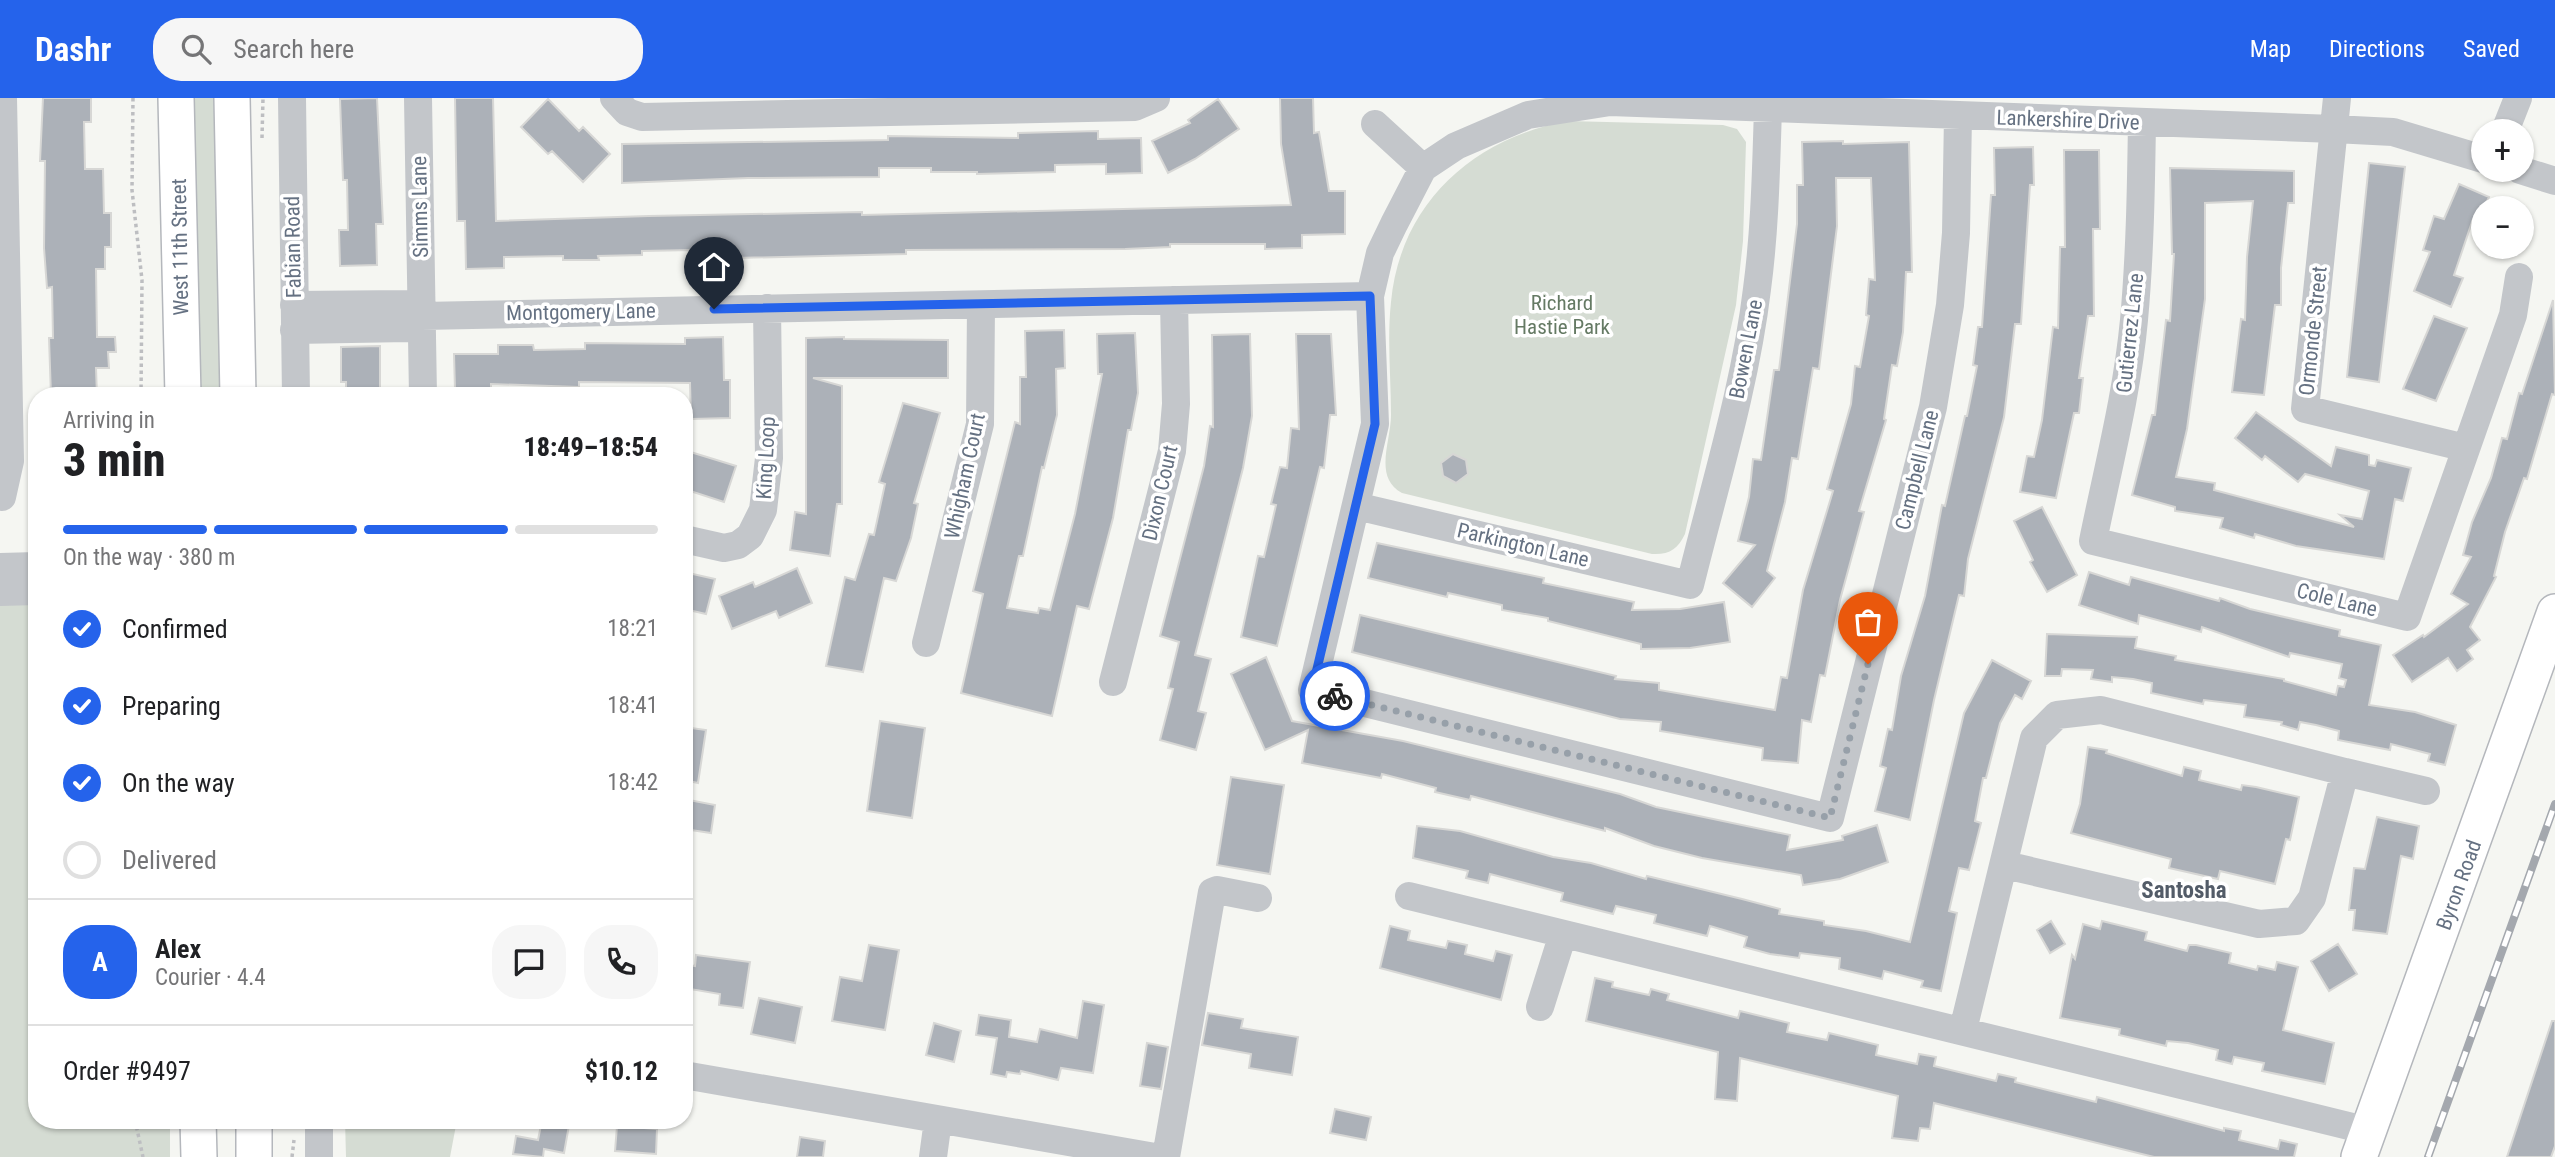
<!DOCTYPE html>
<meta charset="utf-8">
<style>
:root{--surface:#fff;--page:#f6f6f6;--text:#202124;--muted:#757577;--line:#e0e0e0;--accent:#2563eb}
body{margin:0;font-family:"Roboto Condensed",sans-serif;background:var(--page);color:var(--text);height:100vh;display:flex;flex-direction:column;font-size:26px;white-space:nowrap}
*{box-sizing:border-box;margin:0}
p{font-size:23px;color:var(--muted)}
.icon{flex:none;width:38px;height:38px;fill:none;stroke:currentColor;stroke-width:2;stroke-linecap:round;stroke-linejoin:round}
.map{position:relative;flex:1;overflow:hidden}
.sheet{position:absolute;left:28px;top:289px;width:665px;height:742px;display:flex;flex-direction:column;background:var(--surface);border-radius:28px;box-shadow:0 2px 5px #0004}
.sheet>*{flex:none}
.buttons{position:absolute;left:2471px;top:21px;display:grid;gap:14px}
.buttons a{display:grid;place-items:center;width:63px;height:63px;border-radius:50%;background:var(--surface);box-shadow:0 2px 5px #0004;font-size:35px}
.pin{position:absolute;display:grid;place-items:center;width:60px;height:60px;color:#fff;margin:-72px -30px;border-radius:50% 50% 50% 0;rotate:-45deg;box-shadow:0 0 7px #0007}
.pin .icon{rotate:45deg}
.courier{position:absolute;display:grid;place-items:center;width:70px;height:70px;margin:-35px;border:5px solid #2563eb;border-radius:50%;background:#fff;color:#222;box-shadow:0 2px 9px #0007}
.summary em{font-style:normal;font-weight:800}
.summary div{display:flex;flex-direction:column-reverse}
.summary{display:flex;align-items:center;justify-content:space-between;height:119px;padding:0 35px}
h1{font-size:46px;font-weight:800;line-height:52px}
.bar{display:grid;grid-template-columns:repeat(4,1fr);gap:10px 7px;align-content:center;height:84px;padding:0 35px}
.bar i{height:9px;border-radius:5px;background:var(--line)}
.bar .selected{background:var(--accent)}
.bar p{grid-column:span 4}
.line{display:flex;align-items:center;gap:18px;padding:0 35px;border-top:2px solid var(--line)}
.line div{flex:1}
.round{display:grid;place-items:center;flex:none;width:74px;height:74px;border-radius:28px;background:var(--page)}
ol{padding:0 35px;list-style:none}
li{display:flex;align-items:center;gap:21px;height:77px}
li p{margin-inline-start:auto}
li .icon{padding:7px;border-radius:50%;background:var(--accent);color:#fff;stroke-width:4}
li:last-child{color:var(--muted)}
li i{width:38px;height:38px;border:4px solid var(--line);border-radius:50%}
header{display:flex;align-items:center;gap:42px;box-sizing:border-box;height:98px;padding:0 35px;background:var(--accent);color:#fff}
header strong{font-size:33px}
nav{display:flex;gap:38px;margin-inline-start:auto;font-size:24px}
.search{width:490px;height:63px;background:var(--page);display:flex;align-items:center;gap:18px;box-sizing:border-box;padding:0 24px;border-radius:28px;color:var(--muted);font-size:26px}
.map>svg:first-child{display:block}
.green{fill:#d5dcd3}
.building{fill:#acb1b8;stroke:#d7d7d5;stroke-width:2}
.lines{fill:none;stroke-linecap:round;stroke-linejoin:round}
.major-casing{stroke:#b4b7bc;stroke-width:38}
.path{stroke:#bdbec1;stroke-width:3.5;stroke-dasharray:3.5 3.5;stroke-linecap:butt}
.minor{stroke:#c3c6ca;stroke-width:28}
.major{stroke:#fff;stroke-width:35}
.rail-casing{stroke:#a4a8ae;stroke-width:8}
.rail{stroke:#fff;stroke-width:5;stroke-dasharray:16;stroke-linecap:butt}
.done{stroke:#97a0a9;stroke-width:7;stroke-dasharray:0 12.6}
.route{stroke:#2563eb;stroke-width:9}
.labels{text-anchor:middle;stroke-width:7;stroke-linejoin:round;paint-order:stroke}
.street-label{font-size:21px;fill:#657182;stroke:#fff}
.park-label{font-size:21px;fill:#657a64;stroke:#fff}
.neighbourhood-label{font-size:23px;font-weight:bold;fill:#535c68;stroke:#fff}
</style>
<header>
<strong>Dashr</strong>
<div class="search"><svg class="icon" aria-label="search" viewBox="0 0 24 24"><circle cx="10" cy="10" r="6"/><path d="M15 15l6 6"/></svg>Search here</div>
<nav><a>Map</a><a>Directions</a><a>Saved</a></nav>
</header>
<div class="map">
<svg width="2555" height="1059" viewBox="0 0 2555 1059">
<rect width="100%" height="100%" fill="#f5f6f2"/>
<path class="green" d="M191,0H214L220,297H197L200,236L196,214L193,125L196,103L192,77Z
M1568,23L1723,27L1737,31L1746,44L1743,143L1736,207L1685,436C1678,451 1669,457 1652,456L1402,395C1373,379 1391,344 1391,317C1391,280 1387,241 1391,204C1400,106 1473,40 1568,23Z
M37,505V1022H170V1059H0V506Z
M345,1022H457L450,1059H346Z"/>
<path class="building" d="M43,0H91V24H84L85,71H103L104,115H111V149H105V171H96L97,239H115L116,254H108L109,270H96L97,298H51L49,240H53L52,189L47,190L44,150L45,63H40Z
M377,0L383,126H376L377,167L340,168L339,132H348L347,82H343L340,1Z
M455,0H493L496,123L649,118L862,114V117L1291,107L1281,46L1280,0H1313L1314,35L1319,34L1329,93H1345V136L1302,137V150L1265,151V146H1170V149L1125,151L906,152V156L694,161L693,152L642,153V157L598,158L599,162H563V158L504,159V170L466,171L465,123H457Z
M548,1L579,33L583,29L610,56L583,84L552,53L548,56L521,29Z
M1218,1L1239,31L1195,61L1168,75L1152,43L1190,25L1188,22Z
M1098,33V41L1141,40L1142,75L1106,76V66L1055,67V74L977,76V74H931V70H879V79L748,80L622,85V46L888,42V38L1018,40V35Z
M1843,43V46L1909,44L1912,174H1906L1903,234L1897,268L1892,267L1884,321L1886,322L1859,413L1864,414L1840,502L1825,578L1820,577L1811,624L1802,622L1798,665L1762,662L1763,650L1660,633L1661,624L1620,621L1352,554L1360,517L1616,578L1615,581L1659,585V592L1775,612L1781,579L1787,580L1803,492L1833,393L1827,391L1851,306L1855,268L1860,269L1869,218L1866,217L1869,181L1875,182L1871,80H1836L1837,128L1819,271L1813,270L1798,361L1792,360L1785,404L1767,473L1775,480L1752,509L1723,485L1755,447L1738,443L1749,399L1753,361L1761,362L1774,272H1779L1797,126V87H1803L1802,44Z
M2033,49L2034,87H2030L2021,226H2015L2004,319L1968,461L1964,498L1959,497L1934,602L1910,722L1875,713L1886,670L1880,668L1888,631L1892,632L1901,578L1925,498L1942,407L1945,408L1965,318H1967L1977,268L1973,267L1978,229H1982L1991,97H1995L1994,50Z
M2064,52H2099L2100,131H2093L2094,218H2088L2079,280H2083L2079,315H2074L2056,400L2020,394L2027,358L2034,359L2042,322L2053,229L2058,230L2060,149H2065Z
M2369,65L2405,69L2379,284L2347,279Z
M2170,70L2294,73V105H2288L2281,170V207H2275L2264,297L2232,294L2241,221L2245,222L2247,159L2253,103L2205,105V201L2187,331L2176,379L2215,385L2214,392L2354,429L2340,417L2362,421L2369,393L2305,376L2298,384L2265,358L2262,362L2235,340L2256,314L2331,368L2336,349L2369,357V367L2375,368L2377,362L2411,370L2403,403L2395,401L2384,461L2296,448L2255,436L2254,440L2220,430L2223,420L2175,413V409L2132,397L2152,317H2155L2166,222L2170,223L2174,156H2172Z
M2459,86L2489,99L2478,124L2473,121L2454,177L2463,180L2451,209L2414,193L2430,154L2423,152L2434,118L2444,121Z
M2553,202L2555,297L2552,296L2527,381L2524,380L2505,434L2494,478L2496,479L2470,529L2480,542L2467,552L2473,561L2457,573L2448,560L2412,584L2393,557L2423,537L2424,539L2468,506L2451,496L2471,459L2463,457L2472,424L2491,380L2502,340L2507,341L2519,295L2522,296Z
M2434,218L2467,230L2436,303L2403,291Z
M1064,232L1065,270L1056,271L1057,317L1044,370L1042,369L1023,458H1019L1007,510L1038,515L1039,510L1050,512L1075,416L1102,276H1098L1097,236L1135,235L1138,295L1131,332H1128L1113,420L1089,511L1077,508L1052,618L961,595L983,496L973,493L1015,324L1020,326V279H1026L1025,233Z
M1250,236L1252,318L1243,370L1195,557L1211,561L1198,613L1206,615L1196,652L1160,642L1173,591L1168,590L1179,544L1160,538L1204,368L1210,328L1213,329L1212,237Z
M1296,236H1331L1336,317H1330L1324,370L1320,369L1277,548L1241,539L1258,458L1264,459L1276,407L1271,406L1280,369L1287,370L1291,330L1299,331Z
M723,239L724,282H730V320L691,321L690,285L579,284V289L491,286V291L455,292L454,256H498V247H533L534,252L585,251V245L685,246V240Z
M844,239V241L948,242V280H813L842,288V406H837L830,458L790,452L795,414L806,416V240Z
M380,248V298H346V284H341V249Z
M903,305L940,315L914,405L918,406L911,440L896,483L884,480L863,574L826,568L845,479L855,482L869,436L874,437L885,386L879,384Z
M684,352L736,368L724,404L684,391Z
M1453,356L1466,362L1468,376L1456,385L1443,378L1441,365Z
M2042,409L2077,477L2047,494L2030,464L2033,462L2014,423Z
M1377,445L1544,480L1543,485L1634,504L1632,512L1680,511L1724,504L1730,544L1690,550L1641,551V546L1548,523V520L1502,512V507L1448,495L1447,499L1368,480Z
M797,470L812,505L779,520L776,513L732,531L719,498L753,484L755,489Z
M684,474L715,481L706,516L684,511Z
M2089,474L2129,487L2131,479L2219,503L2220,500L2250,511L2340,532L2339,538L2381,547L2369,607L2415,614L2456,627L2445,667L2428,663L2430,656L2391,646L2390,652L2338,642L2339,633L2316,627L2300,624L2298,632L2281,627L2282,624L2244,619L2246,607L2204,602L2203,606L2151,595L2152,585L2133,581L2112,579V584L2091,581L2093,572L2062,571L2061,578H2045L2047,536L2137,539L2135,550L2176,558L2175,562L2284,581V583L2336,597L2338,588L2344,589L2346,582L2339,580L2342,566L2290,555L2289,559L2202,529L2201,534L2139,517L2138,526L2079,507Z
M1266,559L1292,623L1403,643L1620,696L1656,709L1790,737L1787,752L1843,742L1842,738L1877,727L1888,764L1840,781L1803,787L1801,777L1702,760L1654,748L1605,730V733L1471,698L1470,702L1435,694L1436,690L1382,676L1381,680L1302,665L1308,632L1265,652L1231,576Z
M1992,562L2031,583L2022,601L2015,597L2000,625L1986,680H1983L1975,723L1981,725L1969,772L1959,770L1949,813L1957,815L1941,893L1921,889L1923,883L1884,873L1882,881L1839,871L1840,860L1800,855L1799,860L1770,856L1744,849L1747,839L1710,828L1707,838L1654,825L1656,817L1616,808L1613,816L1561,803L1563,795L1490,776L1488,785L1466,780L1468,773L1413,760L1417,728L1460,733L1553,759L1591,765L1646,781L1647,778L1742,801L1780,811L1779,816L1824,823V827L1866,833L1910,844L1964,615Z
M880,623L925,630L912,720L867,713Z
M684,629L706,632L698,685L684,682Z
M2088,649L2107,652L2106,655L2182,678L2184,669L2201,673L2199,682L2241,692L2242,687L2256,689L2299,699L2290,742L2286,741L2275,786L2220,773L2218,781L2169,770L2171,761L2071,735L2080,706Z
M1231,679L1284,687L1270,776L1217,767Z
M689,702L715,707L711,735L684,731Z
M2377,719L2419,728L2413,761L2401,758L2387,836L2353,832L2355,812H2349L2354,770L2365,771Z
M2051,823L2065,846L2050,855L2037,832Z
M2102,823L2147,834L2145,842L2187,853L2189,847H2196L2231,855L2229,865L2257,872L2258,868L2275,872L2277,864L2298,869L2283,932L2334,945L2325,986L2262,973L2264,965L2234,959L2232,966L2216,962L2218,952L2188,945L2167,943L2166,948L2119,937L2120,931L2060,920L2072,857L2075,861L2083,826L2100,831Z
M1390,828L1410,833L1408,842L1446,850L1448,843L1467,847L1465,856L1493,863L1496,853L1512,857L1501,902L1380,870Z
M2338,846L2357,876L2329,893L2311,863Z
M869,847L899,852L885,932L832,923L840,879L862,883Z
M696,857L750,864L743,910L719,907L720,896L684,890V866L695,868Z
M1595,880L1613,884L1612,889L1649,897L1651,891L1669,896L1667,902L1738,920L1740,913L1789,925L1787,934L1827,942L1829,935L1878,947L1876,957L1917,966L1919,956L1936,959L1934,968L1996,983L1998,976L2016,980L2015,984L2096,1004L2097,999L2224,1033V1030L2241,1033L2239,1042L2278,1051L2280,1042L2297,1046L2294,1059H2154L1934,1005L1930,1031L1920,1030L1918,1043L1892,1040L1898,998L1740,960L1737,1003L1715,1001L1718,954L1586,923Z
M759,900L802,909L795,945L751,936Z
M1083,903L1104,907L1093,975L1061,970L1058,982L1021,973L1020,976L1007,974L1006,979L991,976L997,940L976,937L979,917L1011,922L1009,939L1037,944L1040,931L1077,940Z
M1208,915L1243,921L1241,930L1298,939L1292,977L1249,970L1251,956L1202,947Z
M2552,923H2555V1048L2551,1059H2507Z
M934,925L961,933L954,964L926,957Z
M1147,945L1168,949L1161,991L1140,988Z
M1335,1011L1371,1019L1366,1042L1330,1035Z
M542,1022H570L564,1055L544,1051L543,1059L513,1056L516,1038L538,1042Z
M617,1028L657,1031L656,1056L615,1053Z
M800,1039L825,1043L823,1059H797Z"/>
<g class="lines">
<defs>
<path id="major" d="M176,0L183,298
M232,0L238,298
M198,1022L199,1059
M254,1022V1059
M2359,1059L2555,514"/>
</defs>
<use href="#major" class="major-casing"/>
<path class="path" d="M133,0L132,92L142,182L141,298
M262,40L263,0
M135,1022L143,1059
M292,1059L294,1042"/>
<path class="minor" d="M292,0L296,298
M418,0L423,298
M614,0L627,14L642,19L1135,9L1156,0
M2337,0L2305,311L2466,350
M1958,17L1956,135L1950,207L1933,309L1830,720L1312,592L1375,326L1370,198L1380,155L1394,126L1423,70L1456,48L1528,17L1610,4L2334,31L2393,34L2483,61
M2142,24C2141,90 2140,156 2134,222C2127,297 2108,369 2093,443L2407,519L2513,217L2519,179
M1375,26L1423,70
M2505,33L2518,0
M2520,72L2555,83
M294,207L408,206L422,218
M294,232L408,230L422,218L1370,198
M2,399L10,363L3,0
M1356,408L1690,487C1714,389 1745,291 1757,191C1765,131 1766,71 1768,10
M684,441L724,450L738,447L750,438L763,412L769,360L767,210
M0,469L37,468
M0,494L37,493
M926,545L980,326L981,207
M1113,584L1172,353L1176,306L1174,202
M2345,674L2426,693
M1409,798L2369,1033
M1540,909L1563,836
M1963,932L2034,640L2057,617L2101,612L2345,674L2312,800L2296,823L2259,826L2005,767
M684,977L1155,1059
M319,1022V1059
M933,1059L938,1022
M1166,1059L1212,794L1217,792L1258,800"/>
<use href="#major" class="major"/>
<defs>
<path id="rail" d="M2428,1059L2555,706"/>
</defs>
<use href="#rail" class="rail-casing"/>
<use href="#rail" class="rail"/>
</g>
<g class="lines">
<path class="done" d="M1335,598L1830,720L1868,566"/>
<path class="route" d="M714,211L1370,198L1375,326L1312,592L1335,598"/>
</g>
<g class="labels">
<g class="street-label">
<text transform="translate(2068 22) rotate(2)" y="7">Lankershire Drive</text>
<text transform="translate(420 109) rotate(-91)" y="7">Simms Lane</text>
<text transform="translate(180 149) rotate(-91)" y="7">West 11th Street</text>
<text transform="translate(293 149) rotate(-91)" y="7">Fabian Road</text>
<text transform="translate(581 214) rotate(-1)" y="7">Montgomery Lane</text>
<text transform="translate(2313 233) rotate(-84)" y="7">Ormonde Street</text>
<text transform="translate(2130 235) rotate(-84)" y="7">Gutierrez Lane</text>
<text transform="translate(1746 251) rotate(-79)" y="7">Bowen Lane</text>
<text transform="translate(766 360) rotate(-87)" y="7">King Loop</text>
<text transform="translate(1917 372) rotate(-76)" y="7">Campbell Lane</text>
<text transform="translate(965 378) rotate(-78)" y="7">Whigham Court</text>
<text transform="translate(1160 395) rotate(-77)" y="7">Dixon Court</text>
<text transform="translate(1523 447) rotate(13)" y="7">Parkington Lane</text>
<text transform="translate(2337 502) rotate(14)" y="7">Cole Lane</text>
<text transform="translate(2459 787) rotate(-70)" y="7">Byron Road</text>
</g>
<g class="park-label">
<text x="1562" y="212">Richard<tspan x="1562" dy="24">Hastie Park</tspan></text>
</g>
<g class="neighbourhood-label">
<text x="2184" y="800">Santosha</text>
</g>
</g>
</svg>
<div class="buttons">
<a>+</a>
<a>−</a>
</div>
<div class="pin" style="left:1868px;top:566px;background:#ea580c"><svg class="icon" aria-label="bag" viewBox="0 0 24 24"><path d="M5 8h14l-1 12H6zM9 8a3 3 0 0 1 6 0"/></svg></div>
<div class="pin" style="left:714px;top:211px;background:#1f2937"><svg class="icon" aria-label="home" viewBox="0 0 24 24"><path d="M3 11l9-7 9 7M6 9v11h12V9"/></svg></div>
<div class="courier" style="left:1335px;top:598px"><svg class="icon" aria-label="bike" viewBox="0 0 24 24"><circle cx="6" cy="16" r="4"/><circle cx="18" cy="16" r="4"/><path d="M6 16l4-8h5l3 8M10 8l3 8H6M13 5h3"/></svg></div>
<section class="sheet">
<div class="summary"><div><h1>3 min</h1><p>Arriving in</p></div><em>18:49–18:54</em></div>
<div class="bar"><i class="selected"></i><i class="selected"></i><i class="selected"></i><i></i><p>On the way · 380 m</p></div>
<ol>
<li><svg class="icon" aria-label="check" viewBox="0 0 24 24"><path d="M5 12l5 5 9-10"/></svg>Confirmed<p>18:21</p></li>
<li><svg class="icon" aria-label="check" viewBox="0 0 24 24"><path d="M5 12l5 5 9-10"/></svg>Preparing<p>18:41</p></li>
<li><svg class="icon" aria-label="check" viewBox="0 0 24 24"><path d="M5 12l5 5 9-10"/></svg>On the way<p>18:42</p></li>
<li><i></i>Delivered</li>
</ol>
<div class="line" style="height:126px"><b class="round" style="background:var(--accent);color:#fff">A</b><div><b>Alex</b><p>Courier · 4.4</p></div><a class="round"><svg class="icon" aria-label="chat" viewBox="0 0 24 24"><path d="M4 5h16v11H9l-5 4z"/></svg></a><a class="round"><svg class="icon" aria-label="phone" viewBox="0 0 24 24"><path d="M5 4h4l2 5-3 2q2 4 5 5l2-3 5 2v4C11 20 4 13 5 4z"/></svg></a></div>
<div class="line" style="height:91px"><div>Order #9497</div><b>$10.12</b></div>
</section>
</div>
